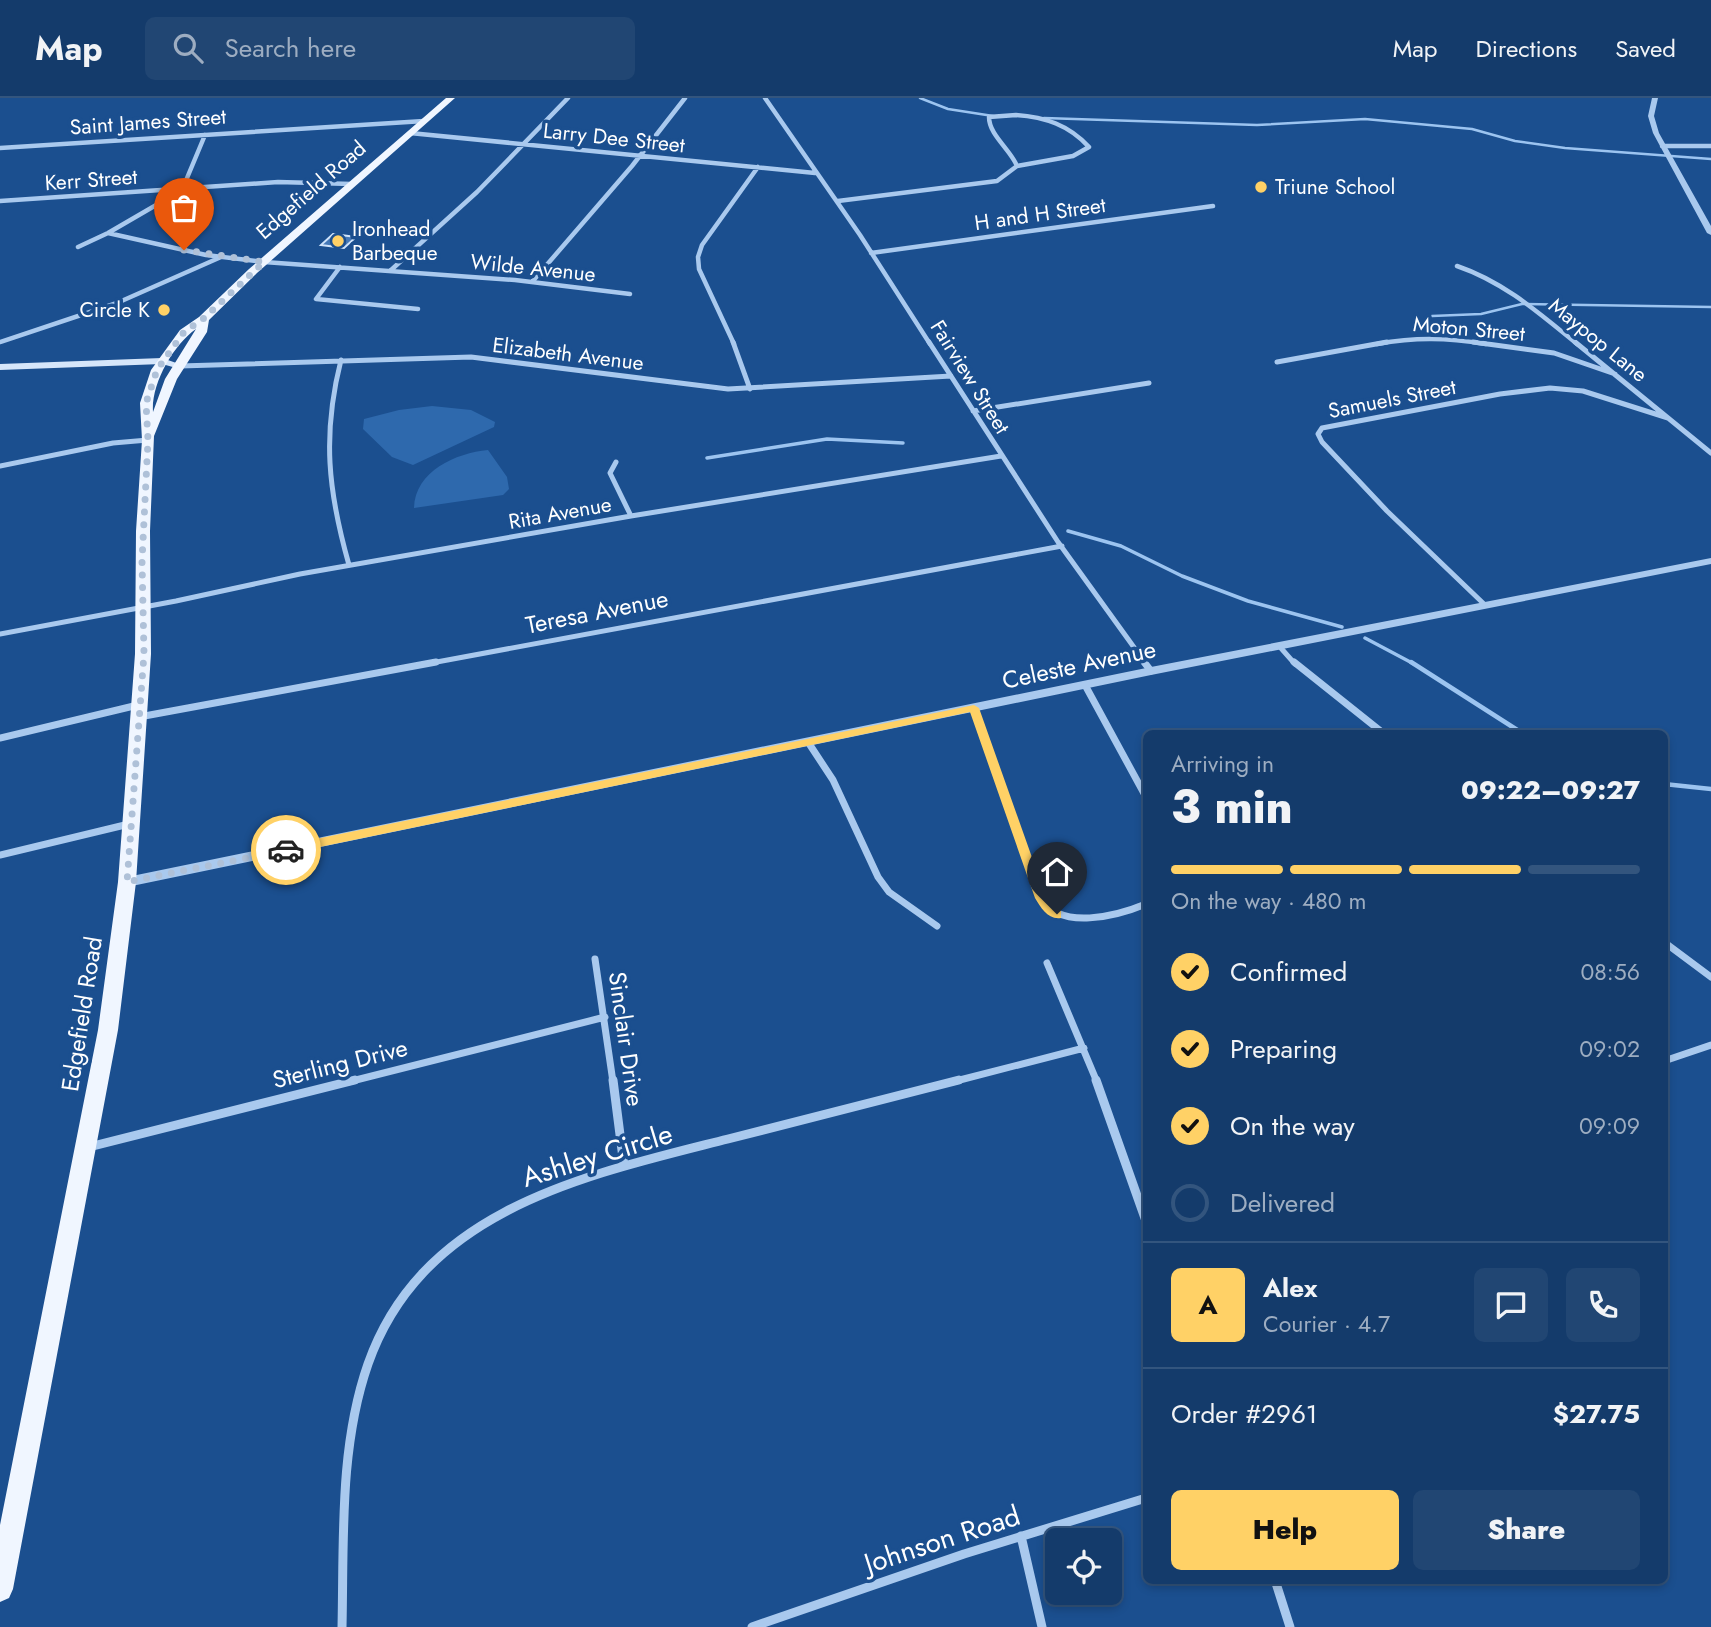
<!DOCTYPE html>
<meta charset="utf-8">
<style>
:root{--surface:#143b6b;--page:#214673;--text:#f1f3f6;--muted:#9dadc1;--line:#33557e;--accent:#ffd166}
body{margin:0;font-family:Jost,sans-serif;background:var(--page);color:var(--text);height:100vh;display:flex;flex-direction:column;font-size:26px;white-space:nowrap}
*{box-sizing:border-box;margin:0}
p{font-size:23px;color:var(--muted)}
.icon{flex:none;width:38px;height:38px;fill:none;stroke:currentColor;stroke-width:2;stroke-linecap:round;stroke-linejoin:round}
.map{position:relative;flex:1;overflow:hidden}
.drawer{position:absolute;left:1143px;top:632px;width:525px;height:854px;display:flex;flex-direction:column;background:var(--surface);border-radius:10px;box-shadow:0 4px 10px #0003,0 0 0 2px var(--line)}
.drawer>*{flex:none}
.buttons{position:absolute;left:1045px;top:1430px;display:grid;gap:14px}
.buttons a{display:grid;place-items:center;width:77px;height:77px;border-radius:10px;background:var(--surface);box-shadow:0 4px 10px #0003,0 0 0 2px var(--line);font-size:35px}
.pin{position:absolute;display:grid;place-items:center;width:60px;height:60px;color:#fff;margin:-72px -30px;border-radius:50% 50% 50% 0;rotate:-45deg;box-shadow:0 0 7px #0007}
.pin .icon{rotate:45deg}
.courier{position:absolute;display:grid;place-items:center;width:70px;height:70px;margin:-35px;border:5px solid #ffd166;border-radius:50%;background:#fff;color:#222;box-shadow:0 2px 9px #0007}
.head em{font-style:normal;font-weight:800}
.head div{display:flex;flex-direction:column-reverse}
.head{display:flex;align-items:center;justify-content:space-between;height:119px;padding:0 28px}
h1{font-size:46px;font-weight:800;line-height:52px}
.bar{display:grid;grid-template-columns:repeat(4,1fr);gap:10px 7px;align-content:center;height:84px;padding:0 28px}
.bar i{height:9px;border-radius:5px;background:var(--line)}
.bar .active{background:var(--accent)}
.bar p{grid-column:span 4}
.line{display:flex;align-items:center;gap:18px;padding:0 28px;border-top:2px solid var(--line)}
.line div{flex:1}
.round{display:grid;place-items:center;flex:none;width:74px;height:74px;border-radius:10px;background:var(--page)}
ol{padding:0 28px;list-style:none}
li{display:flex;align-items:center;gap:21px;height:77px}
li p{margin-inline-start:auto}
li .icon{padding:7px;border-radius:50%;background:var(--accent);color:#111;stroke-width:4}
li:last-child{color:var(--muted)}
li i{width:38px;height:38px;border:4px solid var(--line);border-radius:50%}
.button{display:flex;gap:14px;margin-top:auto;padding:14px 28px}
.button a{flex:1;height:80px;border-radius:10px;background:var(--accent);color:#111;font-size:28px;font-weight:800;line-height:80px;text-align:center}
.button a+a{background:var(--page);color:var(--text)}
header{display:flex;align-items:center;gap:42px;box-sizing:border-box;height:98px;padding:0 35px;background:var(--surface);border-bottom:2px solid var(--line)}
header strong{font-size:33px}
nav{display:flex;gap:38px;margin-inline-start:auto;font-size:24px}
.search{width:490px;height:63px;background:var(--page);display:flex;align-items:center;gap:18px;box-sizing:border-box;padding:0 24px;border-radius:10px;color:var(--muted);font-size:26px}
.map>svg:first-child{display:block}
.green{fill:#2e69ad}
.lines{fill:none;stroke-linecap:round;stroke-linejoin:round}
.stream-far2{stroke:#9cc4f0;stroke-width:2.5}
.stream-far1{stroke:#9cc4f0;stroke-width:3.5}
.stream{stroke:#9cc4f0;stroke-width:4.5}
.building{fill:#4478b7;stroke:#cfe3fa;stroke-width:2}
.minor-far3{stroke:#a9c9ee;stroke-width:4.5}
.minor-far2{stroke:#a9c9ee;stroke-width:5}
.minor-far1{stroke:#a9c9ee;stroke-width:7}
.minor{stroke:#a9c9ee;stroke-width:9}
.tertiary{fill:#a9c9ee;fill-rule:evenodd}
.secondary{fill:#d6e6fa;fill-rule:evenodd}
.primary{fill:#f0f6ff;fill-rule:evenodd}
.route{fill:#ffd166}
.done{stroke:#afc1d8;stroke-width:7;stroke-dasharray:0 12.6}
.poi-dot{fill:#ffd166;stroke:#1b4f8f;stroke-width:2.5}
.labels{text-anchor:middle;stroke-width:7;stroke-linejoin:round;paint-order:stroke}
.far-street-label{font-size:21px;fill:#fff;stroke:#1b4f8f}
.far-poi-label{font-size:21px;fill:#fff;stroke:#1b4f8f;text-anchor:start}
.street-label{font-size:24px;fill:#fff;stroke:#1b4f8f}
.near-street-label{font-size:28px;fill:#fff;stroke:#1b4f8f}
</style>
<header>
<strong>Map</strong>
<div class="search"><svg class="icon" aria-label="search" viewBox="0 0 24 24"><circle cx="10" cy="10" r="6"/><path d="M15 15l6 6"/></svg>Search here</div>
<nav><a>Map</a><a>Directions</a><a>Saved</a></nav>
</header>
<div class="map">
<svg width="1711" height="1529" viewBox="0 0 1711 1529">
<rect width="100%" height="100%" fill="#1b4f8f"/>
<path class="green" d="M432,308L471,312L495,324L494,329L413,367L392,359L363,331L364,321L399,312Z
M488,352L507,379L509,391L503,397L414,410C415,373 456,355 488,352Z"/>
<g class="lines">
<path class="stream-far2" d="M920,0L948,11L993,18
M1044,20L1257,27L1365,21L1472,31L1515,43L1565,50L1711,61
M1432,218L1481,216L1522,206L1711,209"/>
<path class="stream-far1" d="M707,360L827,341L903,345
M1068,433L1121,448L1182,478L1248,503L1342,529
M1365,540L1414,566"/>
<path class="stream" d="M1411,564L1522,635
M1664,686L1711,691"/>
</g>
<path class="building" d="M333,136L356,139L344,150L321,147Z"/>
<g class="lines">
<path class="minor-far3" d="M765,0L860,137L930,246
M1016,17C1045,19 1069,27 1089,49L1073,58L1017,68C1010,51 989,37 989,19Z
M410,35L815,75
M1662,48H1711
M0,50L424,23
M0,103L278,84L352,86
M838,103L997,83L1017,68
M108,135L206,157L264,164L515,182L630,196
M78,149L108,135L182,92L205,37
M871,155L1213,108
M1457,168C1504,184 1539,215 1577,246
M340,169L316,201L418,211
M390,173L477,94L568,0
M532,184L632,68L685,0
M0,244L117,205L221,159
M734,246L699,171L698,159L702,147L758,69
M1377,246C1417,239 1446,240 1486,246"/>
<path class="minor-far2" d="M733,244L750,291
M929,244L1058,444L1146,566
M1473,244L1554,255L1615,276
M1575,244L1711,355
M341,262C322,337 328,393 349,467
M1277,264L1387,244
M180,268L471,259L728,291L951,278
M973,313L1149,285
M616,364L610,375L631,418
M0,368L113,345L148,342
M1485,507L1387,413L1322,344L1318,336L1322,330L1500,296L1550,290L1583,293L1668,320
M0,536L176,503L300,476L631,418L1001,358
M1280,549L1295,566
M426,566L1062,448"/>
<path class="minor-far1" d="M1144,564L1151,573
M1294,564L1383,635
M1085,587L1146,699
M974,610L1041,800C1060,833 1117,818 1146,806
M139,619L436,564
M0,640L138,607
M808,644L833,682L878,779L889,794L937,828
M0,757L129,726
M1664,844L1711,879
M595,861L613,984
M1047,865L1097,984
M1664,963L1711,947
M348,984L605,919
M952,984L1084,950"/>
<path class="minor" d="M613,982L624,1068
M1096,982L1146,1123
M89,1049L355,982
M1021,1438L1042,1529
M1275,1482L1290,1529
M342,1529C344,1442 339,1349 368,1266C423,1110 587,1077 728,1041C805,1022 882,1002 959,982
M752,1529L964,1456L1146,1400"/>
<path class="tertiary" d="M1652,0H1658L1654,18L1659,35L1711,128V137L1707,135L1653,35L1648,18Z
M1711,460V466L1151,577L127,789L123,787L121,784L123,781L127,779L1151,569Z"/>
<path class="secondary" d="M162,260L185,268L180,271L162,266L0,272V266Z"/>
<path class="primary" d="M446,0H455L257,175L209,222L207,234L177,281L154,338L150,433L151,556L136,784L118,932L13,1491L9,1500L0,1504V1427L98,932L118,784L135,556L136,433L142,342L140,305L151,272L180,232L199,219L249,171ZM196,231L165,281L153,314C151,286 173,247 196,231Z"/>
</g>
<path class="route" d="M974,607L979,610L1046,799L1051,807L1061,813V820C1048,822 1041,810 1035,800L970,614L286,756L281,752L286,747Z"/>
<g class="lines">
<path class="done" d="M184,152L264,164L203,221L184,234L157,272L146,305L148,342L142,463L144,556L127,784L286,752"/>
</g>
<g class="poi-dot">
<circle cx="1261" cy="89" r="7"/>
<circle cx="338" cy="143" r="7"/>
<circle cx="164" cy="212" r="7"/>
</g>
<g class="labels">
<g class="far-street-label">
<text transform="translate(148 24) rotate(-4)" y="7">Saint James Street</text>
<text transform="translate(614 40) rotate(6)" y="7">Larry Dee Street</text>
<text transform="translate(91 82) rotate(-4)" y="7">Kerr Street</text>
<text transform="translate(311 92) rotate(-41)" y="7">Edgefield Road</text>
<text transform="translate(1040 116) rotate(-8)" y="7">H and H Street</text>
<text transform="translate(533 170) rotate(6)" y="7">Wilde Avenue</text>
<text transform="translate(1469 231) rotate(5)" y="7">Moton Street</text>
<text transform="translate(1598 242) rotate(39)" y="7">Maypop Lane</text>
<text transform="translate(568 256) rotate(7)" y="7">Elizabeth Avenue</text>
<text transform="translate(970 279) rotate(58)" y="7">Fairview Street</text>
<text transform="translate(1392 301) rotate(-11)" y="7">Samuels Street</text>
<text transform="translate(560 415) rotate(-10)" y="7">Rita Avenue</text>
</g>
<g class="far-poi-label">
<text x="1275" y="96">Triune School</text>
<text x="352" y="138">Ironhead<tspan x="352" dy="24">Barbeque</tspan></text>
<text x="150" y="219" text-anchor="end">Circle K</text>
</g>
<g class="street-label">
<text transform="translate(597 514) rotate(-11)" y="8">Teresa Avenue</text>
<text transform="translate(1079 567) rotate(-12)" y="8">Celeste Avenue</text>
<text transform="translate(82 916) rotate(-81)" y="8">Edgefield Road</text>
<text transform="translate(626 941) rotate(82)" y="8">Sinclair Drive</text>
<text transform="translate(340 966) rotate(-14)" y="8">Sterling Drive</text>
</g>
<g class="near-street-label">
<text transform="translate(597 1057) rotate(-17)" y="10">Ashley Circle</text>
<text transform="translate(942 1441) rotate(-18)" y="10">Johnson Road</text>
</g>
</g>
</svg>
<div class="buttons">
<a><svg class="icon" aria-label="locate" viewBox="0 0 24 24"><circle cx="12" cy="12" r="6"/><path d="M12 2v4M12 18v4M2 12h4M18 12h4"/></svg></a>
</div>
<div class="pin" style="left:184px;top:152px;background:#ea580c"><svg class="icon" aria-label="bag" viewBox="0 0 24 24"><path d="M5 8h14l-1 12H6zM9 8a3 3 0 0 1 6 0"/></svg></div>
<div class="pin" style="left:1057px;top:816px;background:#1f2937"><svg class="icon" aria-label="home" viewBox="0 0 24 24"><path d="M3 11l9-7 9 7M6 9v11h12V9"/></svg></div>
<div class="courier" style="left:286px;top:752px"><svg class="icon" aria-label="car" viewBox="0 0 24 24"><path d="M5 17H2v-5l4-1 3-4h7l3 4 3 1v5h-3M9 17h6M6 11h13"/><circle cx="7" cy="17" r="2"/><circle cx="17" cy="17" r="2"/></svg></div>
<section class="drawer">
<div class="head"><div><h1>3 min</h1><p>Arriving in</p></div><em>09:22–09:27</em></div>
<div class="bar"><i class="active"></i><i class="active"></i><i class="active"></i><i></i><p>On the way · 480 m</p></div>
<ol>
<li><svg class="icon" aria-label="check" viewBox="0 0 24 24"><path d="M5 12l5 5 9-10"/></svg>Confirmed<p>08:56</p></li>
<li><svg class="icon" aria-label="check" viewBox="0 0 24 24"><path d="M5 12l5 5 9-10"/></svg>Preparing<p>09:02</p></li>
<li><svg class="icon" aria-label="check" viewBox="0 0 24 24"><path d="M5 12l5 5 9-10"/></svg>On the way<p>09:09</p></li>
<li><i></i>Delivered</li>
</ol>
<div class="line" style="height:126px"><b class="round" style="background:var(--accent);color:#111">A</b><div><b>Alex</b><p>Courier · 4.7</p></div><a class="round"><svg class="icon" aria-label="chat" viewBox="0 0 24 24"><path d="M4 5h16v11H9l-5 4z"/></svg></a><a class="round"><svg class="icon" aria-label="phone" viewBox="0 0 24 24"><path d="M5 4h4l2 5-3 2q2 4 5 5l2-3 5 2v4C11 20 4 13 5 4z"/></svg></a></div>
<div class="line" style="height:91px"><div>Order #2961</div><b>$27.75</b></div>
<div class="button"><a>Help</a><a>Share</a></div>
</section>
</div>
